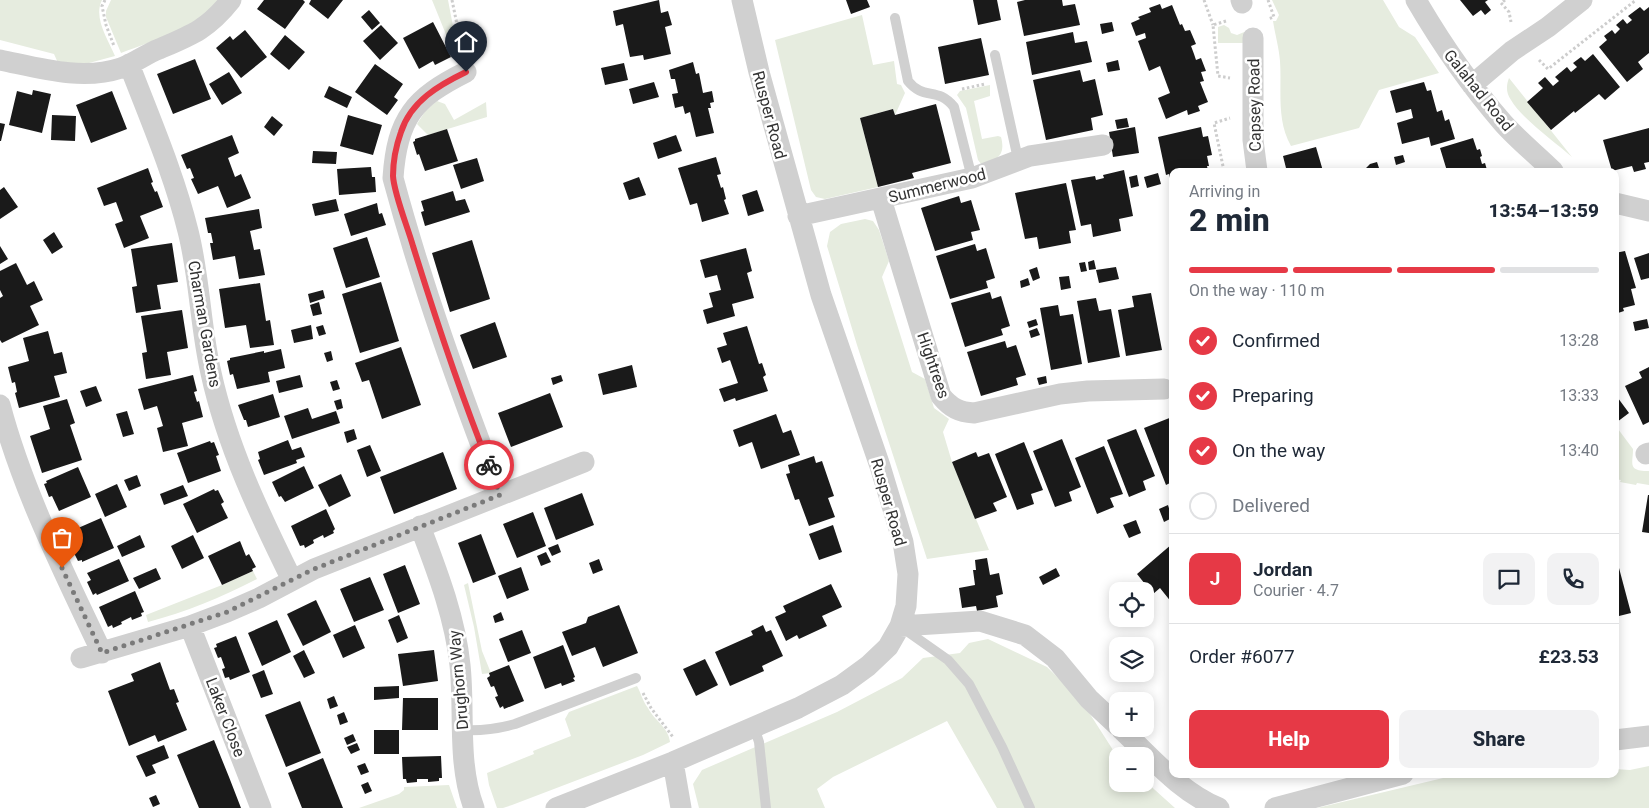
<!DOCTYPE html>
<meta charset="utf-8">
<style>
:root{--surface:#fff;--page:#f2f2f3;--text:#1f2937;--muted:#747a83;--line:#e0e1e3;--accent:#e63946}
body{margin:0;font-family:Roboto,sans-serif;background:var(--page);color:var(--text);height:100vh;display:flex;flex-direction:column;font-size:19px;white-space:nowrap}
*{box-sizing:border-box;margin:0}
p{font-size:16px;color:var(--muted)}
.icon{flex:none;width:28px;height:28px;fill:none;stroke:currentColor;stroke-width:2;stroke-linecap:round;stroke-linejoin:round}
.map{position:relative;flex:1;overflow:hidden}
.sheet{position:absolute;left:1169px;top:168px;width:450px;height:610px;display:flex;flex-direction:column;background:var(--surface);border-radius:10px;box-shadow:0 2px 12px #0003}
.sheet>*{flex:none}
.buttons{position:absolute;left:1109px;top:582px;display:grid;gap:10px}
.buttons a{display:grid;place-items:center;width:45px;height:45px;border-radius:10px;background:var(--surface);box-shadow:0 2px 12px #0003;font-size:25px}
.pin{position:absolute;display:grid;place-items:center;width:42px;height:42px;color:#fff;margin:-51px -21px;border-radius:50% 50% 50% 0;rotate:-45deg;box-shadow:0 0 5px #0007}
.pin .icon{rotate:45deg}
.courier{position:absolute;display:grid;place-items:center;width:50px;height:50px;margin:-25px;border:4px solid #e63946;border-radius:50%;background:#fff;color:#222;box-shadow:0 1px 6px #0007}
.overview em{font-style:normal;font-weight:800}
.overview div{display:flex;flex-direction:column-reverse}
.overview{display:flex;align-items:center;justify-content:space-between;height:85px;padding:0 20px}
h1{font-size:32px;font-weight:800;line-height:38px}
.bar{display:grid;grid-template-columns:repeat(4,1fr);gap:8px 5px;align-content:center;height:60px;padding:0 20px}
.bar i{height:6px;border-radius:4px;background:var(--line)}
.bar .on{background:var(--accent)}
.bar p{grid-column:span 4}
.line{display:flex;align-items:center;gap:12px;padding:0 20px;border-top:1px solid var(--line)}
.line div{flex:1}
.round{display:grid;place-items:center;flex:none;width:52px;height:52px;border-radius:10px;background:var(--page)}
ol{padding:0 20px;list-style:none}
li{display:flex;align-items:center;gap:15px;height:55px}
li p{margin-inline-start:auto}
li .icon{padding:5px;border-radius:50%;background:var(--accent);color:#fff;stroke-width:4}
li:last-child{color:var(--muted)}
li i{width:28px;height:28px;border:2px solid var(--line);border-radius:50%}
.primary-button{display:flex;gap:10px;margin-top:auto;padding:10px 20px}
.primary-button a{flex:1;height:58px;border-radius:10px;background:var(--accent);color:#fff;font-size:20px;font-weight:800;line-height:58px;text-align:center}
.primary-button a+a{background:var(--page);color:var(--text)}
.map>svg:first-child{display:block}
.green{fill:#e6ecdf}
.building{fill:#1a1a1a}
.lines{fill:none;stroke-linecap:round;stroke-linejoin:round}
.path{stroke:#cdcdcd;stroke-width:3;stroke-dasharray:2.5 2.5;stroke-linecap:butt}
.service{stroke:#d0d0d0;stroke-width:10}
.minor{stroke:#d0d0d0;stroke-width:21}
.done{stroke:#7a7a7a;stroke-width:5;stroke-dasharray:0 9}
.route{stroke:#e63946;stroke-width:6}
.labels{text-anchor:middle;stroke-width:5;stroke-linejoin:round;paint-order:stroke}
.street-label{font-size:16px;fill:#333;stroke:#fff}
</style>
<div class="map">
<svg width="1649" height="808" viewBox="0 0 1649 808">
<rect width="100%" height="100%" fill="#fff"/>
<path class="green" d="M0,0H102C93,18 108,39 115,56L89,63H58L54,54L0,40Z
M111,0H220C195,29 155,40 121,53L106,17V11Z
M432,0H448L457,47L458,64Z
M1272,0H1383L1399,27L1415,37L1439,73L1379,90L1359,128L1291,146C1276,120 1282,89 1280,61C1279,48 1275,34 1273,21H1276L1279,15Z
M862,15L873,65L894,61L897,84L901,85L905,93L895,115L893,109L860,118L878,187L825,199L816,197L811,190L775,40Z
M1224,25L1229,28L1231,33L1237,35L1249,30L1252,43H1218V27Z
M1509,78L1572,157C1556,143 1521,118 1511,100C1506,93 1506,86 1509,78Z
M990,85V96L974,101L982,139L998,136L1001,137C1006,156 997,159 982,165L978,160L966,108L957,95L960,91Z
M437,101L445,104L454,120L486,102L487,117L428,135L417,124L426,110Z
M865,219L873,221L879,230L889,261L882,277L912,372L925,379L934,408L949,419L943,432L952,462L989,550L927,559L857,345L827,246L830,232L841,224Z
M1615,425L1633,449C1633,464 1627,471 1649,471V485L1637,483L1636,485L1620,482L1621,480L1615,479Z
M253,571L257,579C222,597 186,612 148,622L146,615L222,585Z
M468,583L482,651L491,673L482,674L474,627L464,585Z
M988,639L1047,667L1081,700L1113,750L1120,756H1118V784H1145V781L1175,808H997L947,721L833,777L817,789L825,808H699L693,784L702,770L837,712L902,678L923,658L960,653L969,643Z
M637,686C641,693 643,702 648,708C654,720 669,728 670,742L643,755L512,805L503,808H497L489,785L487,773L534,754L533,751L571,736L565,719L569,712Z
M1649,766V808H1317L1460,774H1615V769L1630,770Z
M449,785L457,808H359L399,794L404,790V787Z"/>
<path class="building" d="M264,0H303L305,2L285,29L257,9Z
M311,0H343L328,19L309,4Z
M659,0L661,13L668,11L672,25L665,27L671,54L644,60L643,55L630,57L623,24L616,26L613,11Z
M846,0H867L870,7L851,14Z
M973,0H997L1001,20L978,25Z
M1025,0H1062L1063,6L1075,4L1080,25L1024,36L1017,2Z
M1460,0H1488L1485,2L1491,10L1485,15L1481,10L1473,16Z
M1160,4L1162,9L1172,5L1180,25L1182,24L1185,31L1190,30L1196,44L1191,46L1194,54L1196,60L1201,58L1206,71L1201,72L1204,81L1200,82L1208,102L1198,106L1200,111L1188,115L1187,110L1166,119L1158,98L1170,93L1160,66L1149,71L1138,41L1146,38L1145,33L1136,36L1131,23L1140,19L1138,17L1151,12L1149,8Z
M1640,7L1644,11L1649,7V53L1638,62L1643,69L1627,82L1599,47L1607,40L1604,36L1612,30L1615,34L1620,29L1616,25L1623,19L1627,24L1632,20L1628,16Z
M369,10L380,23L372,30L361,17Z
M433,22L451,57L435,65L433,61L419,69L403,38Z
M1112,22L1114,31L1102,34L1100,24Z
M381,25L398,43L380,60L363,41Z
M245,30L267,57L241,78L216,48L230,36L233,40Z
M1073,32L1075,43L1087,41L1092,62L1032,75L1026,42Z
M285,35L305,52L289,70L270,54Z
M981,38L989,75L945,84L938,47Z
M1593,54L1620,87L1605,100L1599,94L1575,113L1574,111L1551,130L1527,102L1543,88L1538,83L1545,77L1553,86L1559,81L1555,77L1567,67L1571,72L1577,67L1573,63L1581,57L1585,61Z
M195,59L211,99L173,114L157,74Z
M1118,60L1120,70L1108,72L1106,63Z
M693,62L696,74L699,73L703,93L712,91L714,102L710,103L711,108H708L714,133L696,137L690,112L685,114L683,106L675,108L672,94L678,93L675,79H671L669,70Z
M624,63L628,80L605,85L601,68Z
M375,64L403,84L394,97L398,100L387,115L355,92Z
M1080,70L1083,82L1095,79L1103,115L1091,118L1093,130L1046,140L1033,80Z
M229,72L242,93L222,105L209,84Z
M654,82L659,97L633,104L629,89Z
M1424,82L1427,91L1431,90L1437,112L1442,110L1445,121L1449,119L1455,139L1431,146L1429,137L1402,144L1397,123L1413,118L1411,109L1396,113L1390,91Z
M329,86L352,97L347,108L324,97Z
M33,90L51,94L42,133L9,125L17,91L32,95Z
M112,91L127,129L91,143L76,105Z
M936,104L951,163L912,173L914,178L878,187L860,118L893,109L895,115Z
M52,115L76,116L75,141L51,140Z
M348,115L382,125L373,155L340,146Z
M272,116L283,125L274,136L264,127Z
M1127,118L1129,127L1117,129L1115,120Z
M0,123L5,124L1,141H0Z
M1135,127L1139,153L1113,157L1109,132Z
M1201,127L1203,137L1208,136L1212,155L1207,156L1209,166H1207L1208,171H1172V183H1170L1169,174L1166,175L1158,137Z
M1649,128V162L1644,163L1646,169L1634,172L1632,166L1612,171L1603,140Z
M447,129L458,161L425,171L419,154L417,155L413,142L415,141V139Z
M232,135L239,153L228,158L235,177L241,174L251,198L227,208L218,186L198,194L191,179L194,178L190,168L187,169L181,155Z
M676,135L682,151L658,159L653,143Z
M1473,138L1477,150L1480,149L1482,156L1480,157L1482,164L1485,163L1487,170L1491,169V171H1447L1440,148Z
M1316,147L1323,171H1283L1282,169L1286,168L1283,156Z
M313,151L337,152L336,164L312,163Z
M1403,155L1405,162L1396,165L1394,157Z
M716,157L721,174L717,175L721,188L723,187L726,199L724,200L729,214L702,222L697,203L690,205L678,168Z
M477,158L484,181L461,189L453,165Z
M1377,162L1380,171H1366L1365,169L1370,164Z
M371,167L372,177H375L376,192L339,195L337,169Z
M148,168L153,182L151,183L155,192L157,191L163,207L140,216L149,238L124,248L115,224L123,221L116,202L104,206L97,188Z
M1124,170L1133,216L1119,219L1121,231L1093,237L1091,224L1081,226L1071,180L1095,176L1096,180L1104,178L1103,175Z
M1158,173L1161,184L1147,188L1144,177Z
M1137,175L1139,186L1131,188L1129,177Z
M639,177L646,195L629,200L623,183Z
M1066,183L1076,230L1069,231L1071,243L1039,249L1037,237L1025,239L1015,193Z
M4,187L18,207L0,219V190Z
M757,190L764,211L748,216L742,195Z
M453,191L456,201L465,199L470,212L425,226L421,212L424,211L421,201Z
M959,196L961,203L971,200L980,230L971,232L973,240L935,251L921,208Z
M336,199L339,211L315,216L312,204Z
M377,203L379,214L382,213L386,225L351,236L344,214Z
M259,209L262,228L250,231L254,250L260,249L265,275L239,279L235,256L213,260L210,243H213L211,233H208L205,218Z
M54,232L63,247L52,254L43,240Z
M367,237L380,277L346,288L333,248Z
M472,240L490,299L450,312L432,253Z
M172,243L178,282L157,285L161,309L136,313L132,287L137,286L131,249Z
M975,244L977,251L986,248L995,278L986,281L988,288L950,299L936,256Z
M0,246L8,259L0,264Z
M746,248L752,271L747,273L754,298L732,304L735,316L707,324L703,310L713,307L709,293L721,290L717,275L705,278L700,260Z
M1625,251L1636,288L1631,289L1635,305L1623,308L1624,311L1615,314V253Z
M1649,253V278L1641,280L1634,258Z
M1094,260L1096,269L1089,270L1088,262Z
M1085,262L1087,271L1081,272L1079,263Z
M16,263L27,285L34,281L43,300L30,306L39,325L2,343L0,340V298L3,296L0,290V271Z
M1037,267L1040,278L1033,281L1029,270Z
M1116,267L1119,279L1099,283L1096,270Z
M1069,276L1071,288L1061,290L1059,277Z
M1028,278L1030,285L1021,288L1020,281Z
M381,282L399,341L360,353L342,294Z
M260,283L266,321L270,320L274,345L250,348L246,325L225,328L219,289Z
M323,290L325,298L310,303L308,294Z
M990,292L992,299L1001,296L1010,326L1001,329L1003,335L965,347L951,303Z
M1151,293L1162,350L1126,356L1118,310L1134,307L1132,296Z
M1096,298L1099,311L1111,309L1120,357L1088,363L1077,301Z
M319,302L322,314L313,316L310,305Z
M1058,305L1060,316L1073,314L1082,364L1051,370L1040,308Z
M182,310L188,348L167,352L171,375L146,379L142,353L147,352L141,316Z
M1036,319L1038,325L1029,328L1027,322Z
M1647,319L1649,328L1635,331L1633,322Z
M495,322L507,357L473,369L460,335Z
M311,325L313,339L294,343L291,330Z
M323,325L326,334L319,336L316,327Z
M747,326L759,364L762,363L766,375L763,377L768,391L736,401L735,398L724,402L719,389L738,383L730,360L722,363L717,348L727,345L723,333Z
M1037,328L1040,335L1031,338L1029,331Z
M48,331L54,354L62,352L67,373L54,376L60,397L19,408L15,393L17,392L15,382L12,383L8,367L29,361L23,338Z
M1005,341L1007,348L1016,345L1026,375L1016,378L1018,385L981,396L967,352Z
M401,347L421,405L382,419L369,380L362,382L355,363Z
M281,349L285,368L268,372L270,382L237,389L233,374L230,375L227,361L230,360V358L264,351V353Z
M331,351L333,360L327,362L324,353Z
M632,365L637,387L603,395L598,374Z
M1649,367V422L1643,425L1625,386L1642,378L1639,372Z
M193,375L197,391L194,392L197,402L199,401L203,417L182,423L188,446L163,452L157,428L163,426L157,406L144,410L138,389Z
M300,375L303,387L279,393L276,381Z
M561,375L563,381L553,385L551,378Z
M1046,376L1047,383L1039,385L1037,378Z
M337,380L340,389L333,391L330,382Z
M96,386L102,401L86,407L80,391Z
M550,393L563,427L511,447L498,413Z
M273,394L280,417L248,427L246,420H244L238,405Z
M1615,394L1629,413L1617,422L1615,418Z
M67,399L75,423L70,425L82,460L42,473L30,436L50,429L43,406Z
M341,399L343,408L337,410L334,401Z
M308,408L312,419L336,411L340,423L292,439L284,416Z
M127,411L134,434L123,437L116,414Z
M776,414L783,433L791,430L800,455L761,469L752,442L739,447L733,430Z
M1172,417V482L1166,485L1144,428Z
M354,429L357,439L347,443L344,432Z
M1136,429L1155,476L1143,481L1146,490L1129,497L1107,440Z
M1062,439L1081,487L1069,492L1072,501L1055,507L1033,451Z
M288,440L292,450L301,447L305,457L296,460L297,463L264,475L258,460L260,459L258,452Z
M210,441L211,443L214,442L219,455L216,456L221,471L188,483L177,453Z
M1024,442L1043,490L1031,494L1034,504L1017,510L995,454Z
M370,445L381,471L367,477L357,450Z
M1104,446L1123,494L1110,498L1114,507L1097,514L1075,458Z
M443,452L457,489L394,514L380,477Z
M976,452L978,457L989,453L1007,497L993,503L997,511L975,519L952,462Z
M814,456L816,463L822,461L834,496L828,498L835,517L809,526L799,499L795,500L786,474L790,473L788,465Z
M304,466L314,488L285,502L281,496L279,497L272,482Z
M78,467L91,497L59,511L52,496L49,497L44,484L47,483L46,481Z
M341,474L351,496L329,507L318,485Z
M137,475L141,486L129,491L124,480Z
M117,484L127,507L105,517L95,494Z
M183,485L188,496L164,505L160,494Z
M214,489L215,491L218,490L224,502L221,504L228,518L197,533L183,504Z
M582,493L594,525L556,540L544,508Z
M1648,495H1649V533L1642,532Z
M1168,505L1172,518L1164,522L1159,509Z
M326,509L335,529L333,531L334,533L324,538L323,535L313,540L314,543L305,548L304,545L300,546L291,526Z
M533,512L546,546L517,558L503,524Z
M101,518L114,548L82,562V560L78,561L72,549L76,547L69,532Z
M1136,520L1141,533L1129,538L1123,525Z
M833,525L842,552L819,560L809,534Z
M481,534L496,574L473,583L458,543Z
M140,535L145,547L122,557L117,546Z
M193,535L204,558L182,569L171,546Z
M240,541L246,556L249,554L256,567L252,569L253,571L222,585L208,556Z
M558,544L561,552L552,556L548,548Z
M1172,544V603L1160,588L1153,594L1137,574Z
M546,552L551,562L541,566L537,556Z
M987,558L990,575L999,573L1003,594L996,596L998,607L977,611L976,606L962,608L959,588L975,585L973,570H976L975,560Z
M119,559L129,581L97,595L96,593L93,595L87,582L91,580L87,573Z
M599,559L603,570L593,574L589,563Z
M405,565L420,604L398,613L383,574Z
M521,567L529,590L507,599L498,576Z
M156,568L161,579L139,589L133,578Z
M1056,568L1060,576L1043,585L1039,577Z
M1619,568L1631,613L1615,617V569Z
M370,577L384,610L354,622L340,589Z
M831,584L842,607L822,616L827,626L799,639L797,635L786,641L775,617L786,612L783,606Z
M135,591L144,612L141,613L142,616L132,620L131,617L121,622L122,624L113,628L112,625L108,627L99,607Z
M316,600L331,632L303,646L287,614Z
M619,605L638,653L603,667L595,647L572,656L562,632L586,623L588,617Z
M501,612L504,620L495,623L493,616Z
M399,615L408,638L397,643L388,620Z
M277,620L291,652L262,666L248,633Z
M355,625L365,648L343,658L333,635Z
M763,625L766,632L771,630L783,656L762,666L764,671L730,686L715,652L753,635L751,631Z
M522,630L531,653L508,662L499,639Z
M236,636L250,672L230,680L229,677L225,678L222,669L225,668L221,657L218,658L214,648L217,647L216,644Z
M563,645L575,677L573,678L575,681L562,686L561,683L545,689L533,657Z
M304,650L315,673L304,678L293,656Z
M434,650L438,681L403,686L398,654Z
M705,659L718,685L696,696L683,669Z
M160,662L170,690L174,689L179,702L176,703L187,730L158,742L155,735L129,746L108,691L134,681L131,674Z
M509,665L524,701L504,709L503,706L500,708L495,697L498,696L494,686L491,687L487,678L490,676L489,673Z
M264,670L273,694L261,698L252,675Z
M399,686V698L374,700V687Z
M334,696L338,706L330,709L327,699Z
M403,698H438V730H402Z
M300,701L321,753L286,767L265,715Z
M344,712L348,722L340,725L337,715Z
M374,730H399V754H374Z
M353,734L356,741L347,745L344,738Z
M214,740L229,777L241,808H199L177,755Z
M357,743L360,750L351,754L347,747Z
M164,745L169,758L152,765L156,773L146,777L136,756Z
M441,756L442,778H439V781L428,782V779H417V782L407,783L406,779H403L402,757Z
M323,758L343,808H302L288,773Z
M365,763L369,772L361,775L357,766Z
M368,782L372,791L365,794L361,785Z
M156,795L160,804L153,807L149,798Z"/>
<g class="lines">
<path class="path" d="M105,0L102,6L106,25L114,46
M452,0L462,49
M1204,0L1213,25
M1268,0L1274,17L1268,19
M1505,0L1501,3L1509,12L1511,22
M1226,21L1213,25L1218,76L1230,78
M1539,60L1548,69L1636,0
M962,89L985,84
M1224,171L1214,123L1230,118
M643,693L651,708L673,737"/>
<path class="service" d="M895,18L908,81C924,101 937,86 954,107L972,178
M995,55L1018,159
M904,629L948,660L969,684L1002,747L1030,808
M754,727L759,742L766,808
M463,730C482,731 497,729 515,724L636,678"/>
<path class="minor" d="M1241,0L1242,3
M1416,0C1441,43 1470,85 1503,123C1518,140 1537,155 1553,171
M1253,38V140L1257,171
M0,60C39,68 82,81 121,68C135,63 146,54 159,49C192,35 208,29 231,0
M129,64C150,119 174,174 188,231C200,278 200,326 211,373C227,446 259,513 292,580
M466,72C414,98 397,118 393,178C422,286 460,391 500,495
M1472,85L1512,51L1548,27L1582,0
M881,199L941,396C951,408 959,412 974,413L1060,394L1088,391L1164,389
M1615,203L1649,211
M798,216L972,178L1030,156L1103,145
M0,405C23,492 64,572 102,653
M1646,454L1649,453
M420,526C437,571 455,617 460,665C465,712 457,763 474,808
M190,626L261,808
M900,626L980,621L1025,635L1055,658L1089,699L1118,726
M81,658L190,626L227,612L259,598L314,569L584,462
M1121,729C1151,757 1180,792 1219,808
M1615,740L1649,736
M673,762L681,808
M556,808L673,762L798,708L842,685L868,666L888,647L900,626L906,606L908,574L903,542L880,466L821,295L759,72L742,0
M1275,808L1403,774"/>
</g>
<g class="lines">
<path class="done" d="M62,568L102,653L227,612L314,569L500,495L489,465"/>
<path class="route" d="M466,72C439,85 411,101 401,132C396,146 393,162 393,176C394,194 408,228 413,246C436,320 460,393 489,465"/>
</g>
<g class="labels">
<g class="street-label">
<text transform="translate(1479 90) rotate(51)" y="6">Galahad Road</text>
<text transform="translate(1254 105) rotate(-91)" y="6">Capsey Road</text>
<text transform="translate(770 115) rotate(75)" y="6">Rusper Road</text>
<text transform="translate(937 185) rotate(-14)" y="6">Summerwood</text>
<text transform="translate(205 324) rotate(80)" y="6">Charman Gardens</text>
<text transform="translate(934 365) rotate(71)" y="6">Hightrees</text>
<text transform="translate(889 502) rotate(74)" y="6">Rusper Road</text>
<text transform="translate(458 680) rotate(-95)" y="6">Drughorn Way</text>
<text transform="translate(226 717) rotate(69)" y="6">Laker Close</text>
</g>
</g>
</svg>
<div class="buttons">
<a><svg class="icon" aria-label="locate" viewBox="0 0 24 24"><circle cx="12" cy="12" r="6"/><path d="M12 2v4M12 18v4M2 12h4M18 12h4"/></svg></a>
<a><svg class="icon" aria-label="layers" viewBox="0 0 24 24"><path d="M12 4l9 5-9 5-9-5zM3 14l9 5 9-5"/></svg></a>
<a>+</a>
<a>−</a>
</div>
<div class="pin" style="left:62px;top:568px;background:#ea580c"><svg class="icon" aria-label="bag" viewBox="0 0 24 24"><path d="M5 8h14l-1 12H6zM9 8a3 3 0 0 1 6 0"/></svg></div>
<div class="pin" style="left:466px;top:72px;background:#1f2937"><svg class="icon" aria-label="home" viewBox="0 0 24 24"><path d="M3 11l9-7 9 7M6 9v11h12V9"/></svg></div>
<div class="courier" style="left:489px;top:465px"><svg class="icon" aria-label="bike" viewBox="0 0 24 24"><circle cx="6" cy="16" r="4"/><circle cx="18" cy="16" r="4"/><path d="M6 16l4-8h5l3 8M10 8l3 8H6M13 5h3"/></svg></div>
<section class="sheet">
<div class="overview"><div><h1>2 min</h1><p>Arriving in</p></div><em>13:54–13:59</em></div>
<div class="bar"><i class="on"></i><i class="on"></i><i class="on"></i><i></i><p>On the way · 110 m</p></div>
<ol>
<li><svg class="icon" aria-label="check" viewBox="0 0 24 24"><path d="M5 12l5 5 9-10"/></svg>Confirmed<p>13:28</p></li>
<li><svg class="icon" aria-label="check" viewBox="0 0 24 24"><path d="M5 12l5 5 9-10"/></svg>Preparing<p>13:33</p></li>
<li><svg class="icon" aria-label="check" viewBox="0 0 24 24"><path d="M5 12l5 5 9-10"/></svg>On the way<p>13:40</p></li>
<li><i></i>Delivered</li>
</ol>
<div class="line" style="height:90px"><b class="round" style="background:var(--accent);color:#fff">J</b><div><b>Jordan</b><p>Courier · 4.7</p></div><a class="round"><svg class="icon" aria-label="chat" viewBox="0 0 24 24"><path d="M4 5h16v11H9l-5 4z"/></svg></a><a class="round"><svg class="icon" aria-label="phone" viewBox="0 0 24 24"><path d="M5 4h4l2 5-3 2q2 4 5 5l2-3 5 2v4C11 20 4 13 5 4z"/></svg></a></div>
<div class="line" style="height:65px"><div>Order #6077</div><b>£23.53</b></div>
<div class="primary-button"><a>Help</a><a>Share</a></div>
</section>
</div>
